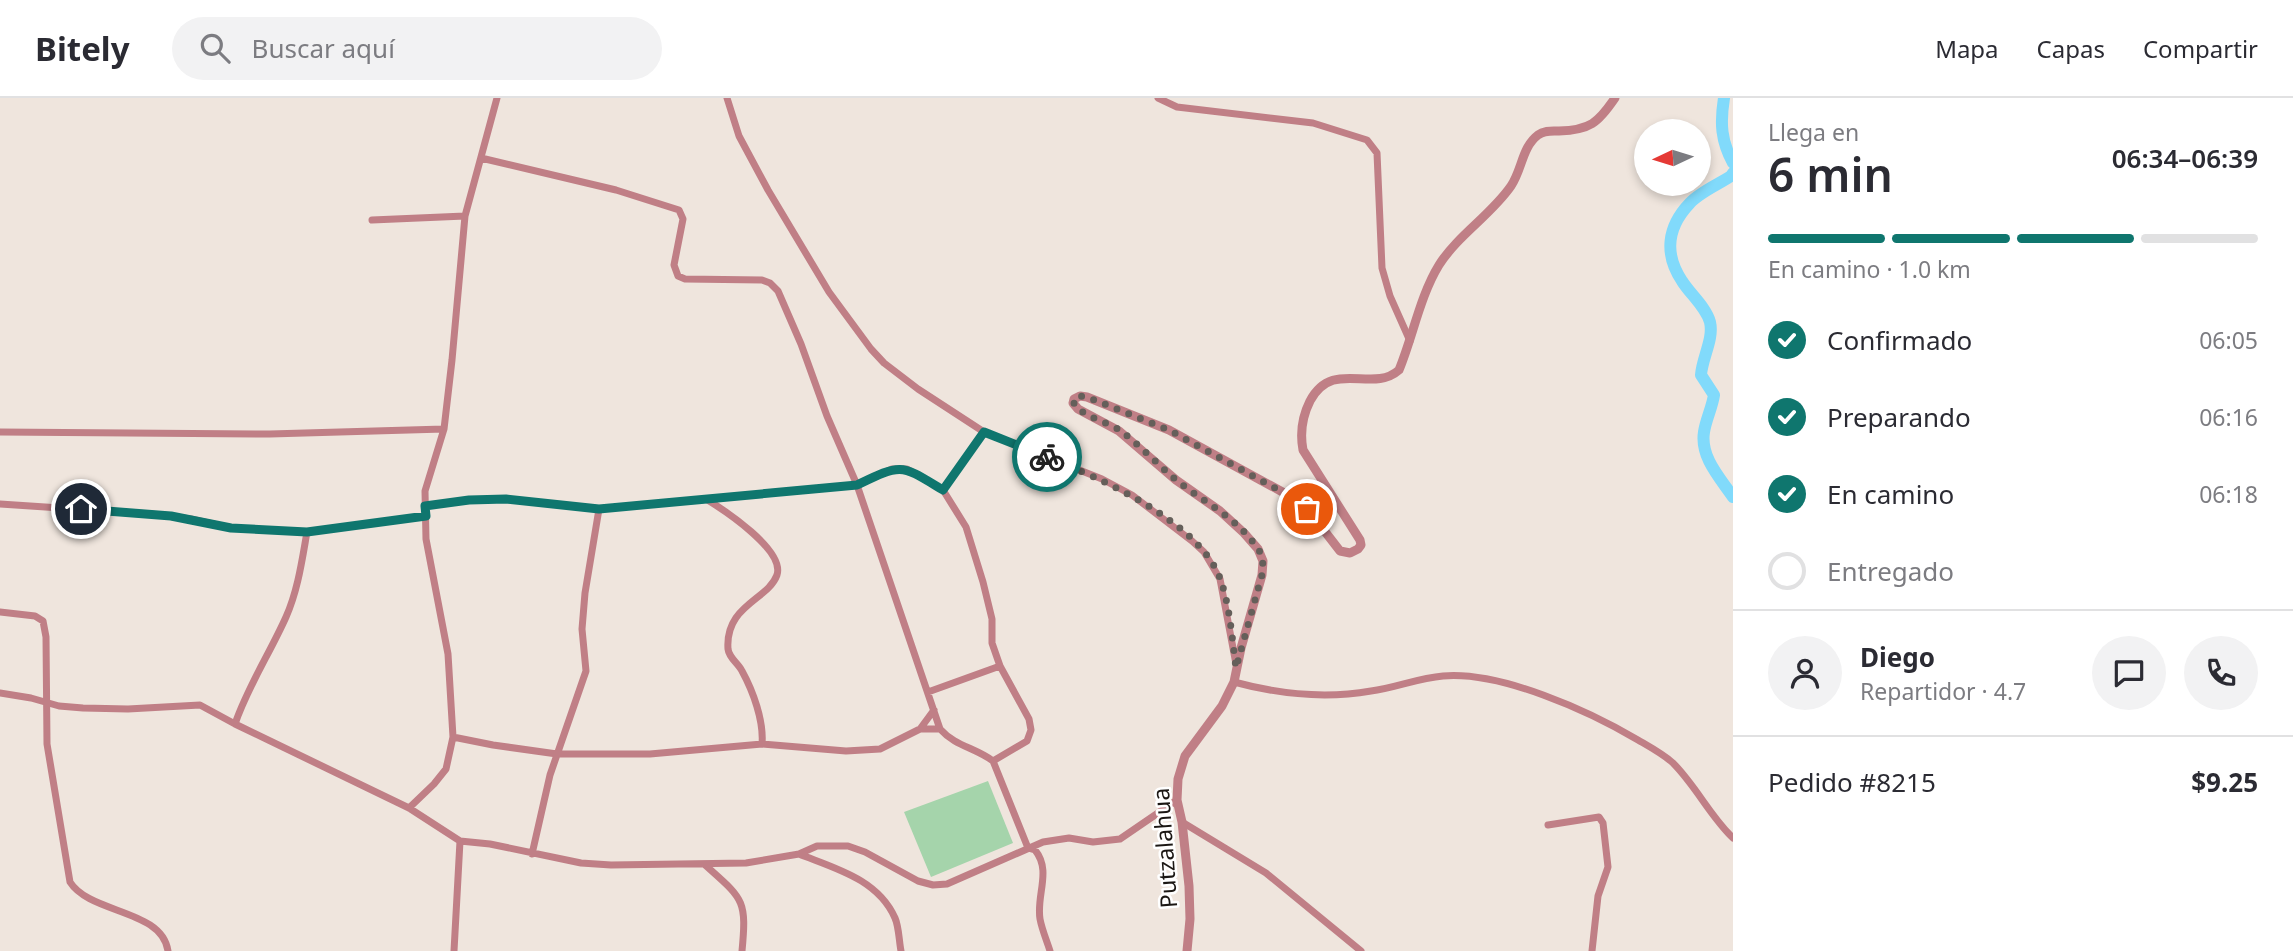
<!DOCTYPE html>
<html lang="es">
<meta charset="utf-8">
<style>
:root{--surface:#fff;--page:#f2f2f3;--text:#2b2b33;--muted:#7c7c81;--line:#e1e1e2;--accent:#0f766e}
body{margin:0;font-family:"Noto Sans",sans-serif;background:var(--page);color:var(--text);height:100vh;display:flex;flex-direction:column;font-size:26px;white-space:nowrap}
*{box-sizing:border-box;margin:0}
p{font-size:23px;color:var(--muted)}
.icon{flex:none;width:38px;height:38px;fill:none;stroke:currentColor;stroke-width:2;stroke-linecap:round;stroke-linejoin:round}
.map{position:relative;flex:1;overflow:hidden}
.drawer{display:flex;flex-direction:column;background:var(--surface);width:560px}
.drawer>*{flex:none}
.needle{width:46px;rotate:266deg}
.fabs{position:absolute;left:1634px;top:21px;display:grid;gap:14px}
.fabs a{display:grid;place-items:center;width:77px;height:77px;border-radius:50%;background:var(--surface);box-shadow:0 4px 10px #0003;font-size:35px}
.pin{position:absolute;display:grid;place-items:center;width:60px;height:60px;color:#fff;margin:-30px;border:4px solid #fff;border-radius:50%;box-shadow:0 2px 7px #0007}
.courier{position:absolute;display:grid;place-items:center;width:70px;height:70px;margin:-35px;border:5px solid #0f766e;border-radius:50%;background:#fff;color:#222;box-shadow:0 2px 9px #0007}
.headline em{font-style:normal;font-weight:600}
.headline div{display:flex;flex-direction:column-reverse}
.headline{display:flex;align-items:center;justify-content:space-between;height:119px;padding:0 35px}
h1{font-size:46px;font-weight:600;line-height:52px}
.bar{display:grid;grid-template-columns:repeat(4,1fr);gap:10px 7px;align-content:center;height:84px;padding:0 35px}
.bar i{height:9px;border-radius:5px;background:var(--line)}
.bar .active{background:var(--accent)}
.bar p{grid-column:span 4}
.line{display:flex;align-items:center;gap:18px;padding:0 35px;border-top:2px solid var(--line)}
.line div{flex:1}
.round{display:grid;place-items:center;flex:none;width:74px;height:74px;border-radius:37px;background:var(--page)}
ol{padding:0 35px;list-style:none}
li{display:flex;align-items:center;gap:21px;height:77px}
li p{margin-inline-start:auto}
li .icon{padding:7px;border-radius:50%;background:var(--accent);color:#fff;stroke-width:4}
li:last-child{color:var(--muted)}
li i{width:38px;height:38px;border:4px solid var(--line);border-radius:50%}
header{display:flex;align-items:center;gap:42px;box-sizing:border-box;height:98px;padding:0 35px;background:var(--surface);border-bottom:2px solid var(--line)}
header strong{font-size:33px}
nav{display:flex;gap:38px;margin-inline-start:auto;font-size:24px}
.search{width:490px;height:63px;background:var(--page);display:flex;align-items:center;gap:18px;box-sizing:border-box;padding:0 24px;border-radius:38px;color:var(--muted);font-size:26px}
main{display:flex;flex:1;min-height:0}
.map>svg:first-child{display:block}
.pitch{fill:#a5d4ab}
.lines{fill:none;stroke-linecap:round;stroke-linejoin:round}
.river{stroke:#81dafb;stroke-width:12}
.minor{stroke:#c07f86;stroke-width:7}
.tertiary{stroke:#c07f86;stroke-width:9}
.done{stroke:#655f5a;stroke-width:7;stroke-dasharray:0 12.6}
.route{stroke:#0f766e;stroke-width:9}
.labels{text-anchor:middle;stroke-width:5;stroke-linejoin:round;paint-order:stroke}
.street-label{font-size:23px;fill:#1b1714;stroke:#fff}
</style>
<header>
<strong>Bitely</strong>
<div class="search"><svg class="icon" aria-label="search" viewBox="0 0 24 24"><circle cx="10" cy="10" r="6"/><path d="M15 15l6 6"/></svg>Buscar aquí</div>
<nav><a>Mapa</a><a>Capas</a><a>Compartir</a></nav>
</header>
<main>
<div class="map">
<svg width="1733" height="853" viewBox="0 0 1733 853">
<rect width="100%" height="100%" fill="#efe5dd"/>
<path class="pitch" d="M988,683L1013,745L931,779L904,714Z"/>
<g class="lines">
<path class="river" d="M1724,0C1720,25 1721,43 1733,65
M1733,75L1731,78C1719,86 1700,94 1690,105C1667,129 1664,156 1682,183C1690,196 1706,209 1710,224C1714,241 1702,260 1701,277L1714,297C1712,310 1706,321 1704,334C1700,359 1720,380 1733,399"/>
<path class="minor" d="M727,0L739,38L768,92L829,194L871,251L884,265L918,291L984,334L1102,381L1132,397L1192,443L1204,454L1220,481L1236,566
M1158,0L1177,9L1313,25L1367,42L1377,55L1382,170L1390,198L1410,243
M481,60L616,92L679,112L683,121L674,167L678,178L685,181L762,182L770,185L778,193L801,246L827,318L857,387L940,631C955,648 976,650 993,663
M372,122L465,118
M0,334L270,336L444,331
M943,392L984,334
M706,401C724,412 785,452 777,477C768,502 725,507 728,551C729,560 738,565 742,573C753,593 764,623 762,646
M0,406L151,416L191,421L231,430L307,434L426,418
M425,408L469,402L506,401L599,411L857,387L892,371H907L943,392L966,429L983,484L992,521V545L1000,568L1029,621L1031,632L1027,643L993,663L1028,750L1035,752C1052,773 1036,797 1040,821C1042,832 1047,843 1050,853
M0,514L35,518L43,523L46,539L47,646L70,784C90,816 162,811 168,853
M1234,584C1278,596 1325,601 1371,593C1395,590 1418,580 1443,578C1501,573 1589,613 1638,642C1650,649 1663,656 1673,665C1696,688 1710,718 1733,740
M928,594L1000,568
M0,595L31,600L59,608L83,610L128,611L200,607L235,626L409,710L460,743L490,746L581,765L611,767L746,765L799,756L817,748H848L865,754L918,783L933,787L947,786L1043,744L1069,740L1093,744L1120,741L1177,702
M235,626C248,588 270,555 286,519C298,492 302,462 307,434
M920,631L934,612
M453,639L493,647L557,656H650L762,646L846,653L880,651L920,631H940
M409,710L434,686L446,671L453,639L448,556L426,441L425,393L444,331L452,262L465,118L497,0
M1182,724L1266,775L1361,853
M1548,727L1599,719L1603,725L1608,769L1598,798L1592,853
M532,756L550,677L586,573L582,531L585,495L599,411
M799,756C834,770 878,781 895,820C899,829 899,843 901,853
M705,767C743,801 747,801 742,853
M454,853L460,743"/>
<path class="tertiary" d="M1187,853L1190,821L1189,788L1182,724L1177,702L1178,681L1185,658L1222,608L1234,584L1241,550L1262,477L1263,463L1258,451L1244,435L1220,413L1176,382L1119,333L1078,311L1073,305L1074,301L1080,298L1087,299L1169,332L1297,402L1316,422L1340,453L1350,455L1358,451L1361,447L1360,442L1303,352C1300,336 1302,319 1310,303C1333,260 1372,296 1399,272C1413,238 1420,198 1439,167C1458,137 1491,117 1511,88C1522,72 1522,49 1538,37C1544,32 1552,33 1559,33C1590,32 1598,25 1615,0"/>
</g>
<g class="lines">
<path class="done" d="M1047,359C1100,380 1198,423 1220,480C1230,508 1232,540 1236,570L1262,477C1263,468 1264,459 1258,451C1238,420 1203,404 1175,381C1156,365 1139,346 1118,331C1105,323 1079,318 1073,303L1080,298L1087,299L1169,332L1297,402L1307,411"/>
<path class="route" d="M81,411L171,418L231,430L307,434L426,418L425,408L469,402L506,401L599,411L857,387C903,365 900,366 943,392L984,334L1047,359"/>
</g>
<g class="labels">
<g class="street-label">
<text transform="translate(1165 750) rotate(-94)" y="8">Putzalahua</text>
</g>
</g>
</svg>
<div class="fabs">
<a><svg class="needle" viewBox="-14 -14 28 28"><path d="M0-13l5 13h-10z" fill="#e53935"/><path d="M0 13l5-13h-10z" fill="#7c7c81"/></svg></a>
</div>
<div class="pin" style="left:1307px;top:411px;background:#ea580c"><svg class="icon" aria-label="bag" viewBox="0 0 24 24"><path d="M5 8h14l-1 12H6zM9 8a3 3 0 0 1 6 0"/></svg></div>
<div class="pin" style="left:81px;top:411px;background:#1f2937"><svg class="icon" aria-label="home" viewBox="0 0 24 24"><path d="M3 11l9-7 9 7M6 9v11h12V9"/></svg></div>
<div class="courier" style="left:1047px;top:359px"><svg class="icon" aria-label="bike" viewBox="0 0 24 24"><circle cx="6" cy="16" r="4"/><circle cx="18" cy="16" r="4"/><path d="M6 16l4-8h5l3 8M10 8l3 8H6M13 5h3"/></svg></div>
</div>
<section class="drawer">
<div class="headline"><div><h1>6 min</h1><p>Llega en</p></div><em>06:34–06:39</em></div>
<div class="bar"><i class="active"></i><i class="active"></i><i class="active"></i><i></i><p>En camino · 1.0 km</p></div>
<ol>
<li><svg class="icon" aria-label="check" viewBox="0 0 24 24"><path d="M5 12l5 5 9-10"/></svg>Confirmado<p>06:05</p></li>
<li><svg class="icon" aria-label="check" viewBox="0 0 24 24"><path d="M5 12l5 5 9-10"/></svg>Preparando<p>06:16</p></li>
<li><svg class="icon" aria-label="check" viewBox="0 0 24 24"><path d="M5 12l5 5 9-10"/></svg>En camino<p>06:18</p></li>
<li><i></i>Entregado</li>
</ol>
<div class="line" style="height:126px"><a class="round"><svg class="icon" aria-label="person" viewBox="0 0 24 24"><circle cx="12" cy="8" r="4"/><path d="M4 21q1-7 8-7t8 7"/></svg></a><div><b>Diego</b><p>Repartidor · 4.7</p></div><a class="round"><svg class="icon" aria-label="chat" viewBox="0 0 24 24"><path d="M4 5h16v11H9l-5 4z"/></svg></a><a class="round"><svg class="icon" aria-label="phone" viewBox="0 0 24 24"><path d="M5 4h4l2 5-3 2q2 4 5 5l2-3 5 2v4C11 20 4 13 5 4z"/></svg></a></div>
<div class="line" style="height:91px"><div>Pedido #8215</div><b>$9.25</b></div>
</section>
</main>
